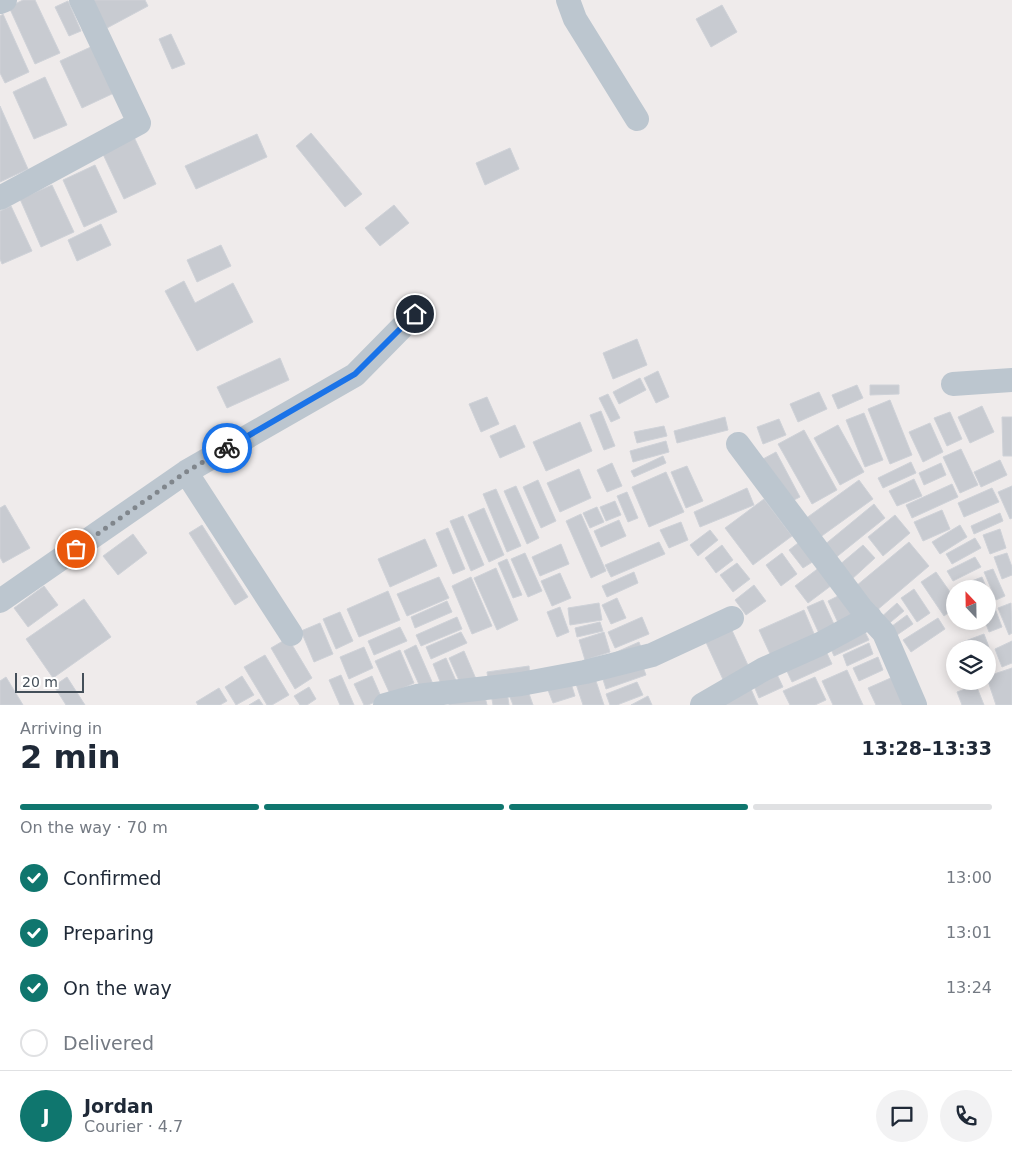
<!DOCTYPE html>
<meta charset="utf-8">
<style>
:root{--surface:#fff;--page:#f2f2f3;--text:#1f2937;--muted:#747a83;--line:#e0e1e3;--accent:#0f766e}
body{margin:0;font-family:"DejaVu Sans",sans-serif;background:var(--page);color:var(--text);height:100vh;display:flex;flex-direction:column;font-size:19px;white-space:nowrap}
*{box-sizing:border-box;margin:0}
p{font-size:16px;color:var(--muted)}
.icon{flex:none;width:28px;height:28px;fill:none;stroke:currentColor;stroke-width:2;stroke-linecap:round;stroke-linejoin:round}
.map{position:relative;height:705px;overflow:hidden}
.panel{display:flex;flex-direction:column;background:var(--surface);flex:1}
.panel>*{flex:none}
.needle{width:32px;rotate:338deg}
.tools{position:absolute;left:946px;top:580px;display:grid;gap:10px}
.tools a{display:grid;place-items:center;width:50px;height:50px;border-radius:50%;background:var(--surface);box-shadow:0 2px 12px #0003;font-size:25px}
.scale{position:absolute;left:15px;bottom:12px;width:69px;box-sizing:border-box;padding-left:5px;border:2px solid #444f59;border-top:0;font-size:14px;line-height:18px;white-space:nowrap;color:#444f59;-webkit-text-stroke:4px #fff;paint-order:stroke}
.pin{position:absolute;display:grid;place-items:center;width:42px;height:42px;color:#fff;margin:-21px;border:2px solid #fff;border-radius:50%;box-shadow:0 1px 5px #0007}
.courier{position:absolute;display:grid;place-items:center;width:50px;height:50px;margin:-25px;border:4px solid #1a73e8;border-radius:50%;background:#fff;color:#222;box-shadow:0 1px 6px #0007}
.overview em{font-style:normal;font-weight:600}
.overview div{display:flex;flex-direction:column-reverse}
.overview{display:flex;align-items:center;justify-content:space-between;height:85px;padding:0 20px}
h1{font-size:32px;font-weight:600;line-height:38px}
.bar{display:grid;grid-template-columns:repeat(4,1fr);gap:8px 5px;align-content:center;height:60px;padding:0 20px}
.bar i{height:6px;border-radius:4px;background:var(--line)}
.bar .active{background:var(--accent)}
.bar p{grid-column:span 4}
.line{display:flex;align-items:center;gap:12px;padding:0 20px;border-top:1px solid var(--line)}
.line div{flex:1}
.round{display:grid;place-items:center;flex:none;width:52px;height:52px;border-radius:26px;background:var(--page)}
ol{padding:0 20px;list-style:none}
li{display:flex;align-items:center;gap:15px;height:55px}
li p{margin-inline-start:auto}
li .icon{padding:5px;border-radius:50%;background:var(--accent);color:#fff;stroke-width:4}
li:last-child{color:var(--muted)}
li i{width:28px;height:28px;border:2px solid var(--line);border-radius:50%}
.map>svg:first-child{display:block}
.building{fill:#c8cbd1;stroke:#cfd2d8}
.lines{fill:none;stroke-linecap:round;stroke-linejoin:round}
.minor{stroke:#bcc6cf;stroke-width:24}
.done{stroke:#80868c;stroke-width:5;stroke-dasharray:0 9}
.route{stroke:#1a73e8;stroke-width:6}
</style>
<div class="map">
<svg width="1012" height="705" viewBox="0 0 1012 705">
<rect width="100%" height="100%" fill="#efebeb"/>
<path class="building" d="M23,0H35L60,53L35,64L9,7Z
M92,0H145L148,6L107,28Z
M68,1L81,31L69,36L55,7Z
M722,5L737,32L711,47L696,19Z
M3,14L29,72L5,83L0,73V16Z
M171,34L185,64L172,69L159,39Z
M93,46L114,93L82,108L60,61Z
M45,77L67,125L34,139L13,92Z
M0,106L28,169L0,182Z
M311,133L362,194L345,207L296,146Z
M257,134L267,157L196,189L185,166Z
M134,137L156,184L124,199L102,152Z
M510,148L519,169L485,185L476,163Z
M95,165L117,212L84,227L63,180Z
M52,185L74,232L41,247L20,199Z
M394,205L409,223L380,246L365,228Z
M11,206L32,251L2,264L0,259V211Z
M101,224L111,245L77,261L68,240Z
M221,245L231,266L197,282L187,260Z
M184,281L195,303L233,283L253,322L197,351L165,291Z
M637,339L647,365L613,379L603,353Z
M280,358L289,380L227,408L217,387Z
M658,371L669,397L656,403L644,378Z
M640,378L646,390L619,404L613,392Z
M857,385L863,398L838,409L832,395Z
M870,385H899V394L870,395Z
M819,392L827,409L798,422L790,404Z
M608,394L620,418L611,422L599,398Z
M487,397L499,424L481,432L469,404Z
M890,400L912,455L890,464L868,409Z
M982,406L994,432L970,443L958,417Z
M601,411L615,446L604,450L590,415Z
M950,412L962,439L947,446L934,418Z
M864,413L883,460L865,467L846,420Z
M725,417L728,430L677,443L674,431Z
M1002,417H1012V456H1003Z
M779,419L786,435L763,444L757,427Z
M580,422L592,451L546,471L533,442Z
M930,423L943,452L923,462L909,432Z
M515,425L525,447L500,458L490,436Z
M838,425L864,472L840,485L814,438Z
M664,426L667,436L637,443L634,432Z
M804,430L837,490L812,504L778,444Z
M666,441L669,452L633,462L630,451Z
M961,449L978,485L960,493L943,457Z
M776,452L800,497L788,503L763,459Z
M663,456L666,463L634,477L631,471Z
M1000,460L1007,475L981,487L974,472Z
M911,462L916,473L883,488L878,478Z
M612,463L622,486L607,492L597,470Z
M941,463L946,475L924,485L919,473Z
M687,466L703,501L686,508L671,472Z
M579,469L591,498L560,512L547,483Z
M666,472L684,512L649,527L632,487Z
M914,479L922,496L897,506L889,491Z
M538,480L556,521L541,528L523,487Z
M859,480L873,499L819,538L805,519Z
M952,484L958,497L912,518L906,505Z
M516,486L539,538L527,544L504,491Z
M1012,486V518L1010,519L998,492Z
M747,488L754,505L700,527L694,512Z
M992,488L999,502L964,517L958,503Z
M496,489L521,546L507,552L483,494Z
M627,492L638,518L628,522L617,496Z
M764,499L792,536L753,565L725,528Z
M615,501L621,515L606,521L600,507Z
M874,504L885,518L834,559L823,546Z
M5,505L30,548L3,563L0,557V508Z
M597,507L604,522L590,528L583,513Z
M484,508L504,555L489,562L468,515Z
M942,510L950,529L923,541L914,522Z
M1000,513L1003,521L974,534L971,526Z
M581,514L606,571L591,578L566,521Z
M895,515L910,533L883,556L868,537Z
M463,516L484,565L471,571L450,521Z
M619,520L626,536L601,547L594,531Z
M681,522L688,540L669,548L660,530Z
M202,525L248,597L235,605L189,533Z
M960,525L967,537L940,554L932,542Z
M448,528L465,569L453,574L436,533Z
M1000,529L1006,548L990,554L983,535Z
M710,530L718,540L698,556L690,545Z
M133,534L147,553L118,575L103,556Z
M975,538L981,548L952,564L946,554Z
M425,539L437,566L390,587L378,559Z
M802,540L817,559L803,568L789,550Z
M659,542L665,554L611,577L605,565Z
M909,542L929,566L876,611L856,586Z
M561,544L569,564L540,576L532,557Z
M722,545L733,560L716,573L705,558Z
M863,545L875,558L851,580L838,566Z
M525,553L542,591L528,597L511,559Z
M782,553L797,574L781,586L766,565Z
M1007,553L1012,567V575L1002,579L994,557Z
M975,557L981,567L953,581L947,571Z
M507,559L522,595L513,598L498,563Z
M737,563L750,579L733,592L720,575Z
M820,567L832,585L808,603L795,586Z
M496,568L518,620L497,630L474,578Z
M993,569L1005,596L996,600L984,572Z
M634,572L638,583L607,597L602,586Z
M936,572L955,599V608L944,616L921,582Z
M560,573L571,598L552,606L541,581Z
M439,577L449,598L407,616L397,594Z
M471,577L492,626L472,634L452,586Z
M982,577L987,589H972L969,582Z
M963,582L966,589H957L956,586Z
M754,585L766,601L746,615L735,600Z
M44,586L58,605L28,627L14,608Z
M914,589L930,613L917,622L901,598Z
M988,590L1002,627L989,632L985,621H988Z
M388,591L400,620L359,637L347,609Z
M842,594L854,620L840,627L828,601Z
M617,598L626,618L611,624L602,605Z
M84,599L111,637L53,678L26,639Z
M823,600L838,633L822,640L807,607Z
M447,601L452,612L415,628L411,617Z
M599,603L602,620L570,625L568,608Z
M897,603L904,611L886,626L879,619Z
M1011,603L1012,633L1009,635L998,608Z
M560,607L569,632L557,637L547,612Z
M804,610L815,636L771,656L759,630Z
M340,612L353,641L336,649L323,619Z
M907,615L913,624L894,637L888,629Z
M457,617L462,629L421,646L416,635Z
M642,617L649,634L615,648L608,632Z
M938,618L945,629L911,652L903,640Z
M600,622L603,631L577,637L575,628Z
M320,623L333,654L314,662L301,631Z
M861,624L869,640L834,656L827,640Z
M730,626L752,674L726,686L704,638Z
M400,627L407,641L374,655L368,641Z
M461,632L467,643L431,659L426,647Z
M604,632L610,652L585,660L579,640Z
M984,634L995,663L988,665V649H962L960,643Z
M288,638L312,678L295,689L271,648Z
M1012,641V663L1002,667L995,649Z
M639,642L642,650L612,654Z
M869,643L873,654L847,666L843,655Z
M416,645L433,684L421,689L404,651Z
M364,647L373,668L349,679L340,657Z
M825,649L832,664L792,682L785,667Z
M400,650L414,683L390,694L375,661Z
M464,651L476,679L461,685L449,658Z
M265,655L289,695L272,705H267L244,667Z
M878,657L883,670L859,681L853,668Z
M446,658L457,683L443,689L433,664Z
M640,659L646,675L606,689L601,673Z
M529,666L530,680L489,686L487,672Z
M774,668L783,687L759,698L751,679Z
M1012,668V705H996L988,681V676Z
M847,670L863,705H833L822,681Z
M341,675L354,705H340L329,680Z
M242,676L254,695L236,705L225,687Z
M372,676L382,699L368,705H364L354,684Z
M6,677L23,705H0V681Z
M67,677L85,705H66L54,686Z
M569,677L575,696L553,703L546,685Z
M815,677L826,700L815,705H790L783,691Z
M893,677L906,705H876L868,688Z
M595,678L604,705H583L576,684Z
M637,682L643,695L617,705H610L606,694Z
M526,685L533,705H513L508,692Z
M976,685L984,705H962L957,692Z
M309,687L316,699L307,705H300L294,696Z
M219,688L227,701L220,705H198L196,702Z
M751,689L758,705H716Z
M507,691L509,705H493L491,694Z
M648,696L652,705H631Z
M485,697L487,705H449V703Z
M259,699L263,705H249Z"/>
<g class="lines">
<path class="minor" d="M568,0L575,19L637,119
M0,2L5,0
M0,198L139,123L81,0
M953,384L1012,380
M738,444L861,608L884,633L915,705
M186,472L291,634
M0,601L186,472L355,375L415,314
M385,705L417,696L521,684L585,672L652,655L732,618
M702,705L764,669L820,644L870,617"/>
</g>
<g class="lines">
<path class="done" d="M76,549L186,472L227,448"/>
<path class="route" d="M227,448L355,374L415,314"/>
</g>
</svg>
<div class="tools">
<a><svg class="needle" viewBox="-14 -14 28 28"><path d="M0-13l5 13h-10z" fill="#e53935"/><path d="M0 13l5-13h-10z" fill="#747a83"/></svg></a>
<a><svg class="icon" aria-label="layers" viewBox="0 0 24 24"><path d="M12 4l9 5-9 5-9-5zM3 14l9 5 9-5"/></svg></a>
</div>
<div class="scale">20 m</div>
<div class="pin" style="left:76px;top:549px;background:#ea580c"><svg class="icon" aria-label="bag" viewBox="0 0 24 24"><path d="M5 8h14l-1 12H6zM9 8a3 3 0 0 1 6 0"/></svg></div>
<div class="pin" style="left:415px;top:314px;background:#1f2937"><svg class="icon" aria-label="home" viewBox="0 0 24 24"><path d="M3 11l9-7 9 7M6 9v11h12V9"/></svg></div>
<div class="courier" style="left:227px;top:448px"><svg class="icon" aria-label="bike" viewBox="0 0 24 24"><circle cx="6" cy="16" r="4"/><circle cx="18" cy="16" r="4"/><path d="M6 16l4-8h5l3 8M10 8l3 8H6M13 5h3"/></svg></div>
</div>
<section class="panel">
<div class="overview"><div><h1>2 min</h1><p>Arriving in</p></div><em>13:28–13:33</em></div>
<div class="bar"><i class="active"></i><i class="active"></i><i class="active"></i><i></i><p>On the way · 70 m</p></div>
<ol>
<li><svg class="icon" aria-label="check" viewBox="0 0 24 24"><path d="M5 12l5 5 9-10"/></svg>Confirmed<p>13:00</p></li>
<li><svg class="icon" aria-label="check" viewBox="0 0 24 24"><path d="M5 12l5 5 9-10"/></svg>Preparing<p>13:01</p></li>
<li><svg class="icon" aria-label="check" viewBox="0 0 24 24"><path d="M5 12l5 5 9-10"/></svg>On the way<p>13:24</p></li>
<li><i></i>Delivered</li>
</ol>
<div class="line" style="height:90px"><b class="round" style="background:var(--accent);color:#fff">J</b><div><b>Jordan</b><p>Courier · 4.7</p></div><a class="round"><svg class="icon" aria-label="chat" viewBox="0 0 24 24"><path d="M4 5h16v11H9l-5 4z"/></svg></a><a class="round"><svg class="icon" aria-label="phone" viewBox="0 0 24 24"><path d="M5 4h4l2 5-3 2q2 4 5 5l2-3 5 2v4C11 20 4 13 5 4z"/></svg></a></div>
</section>
